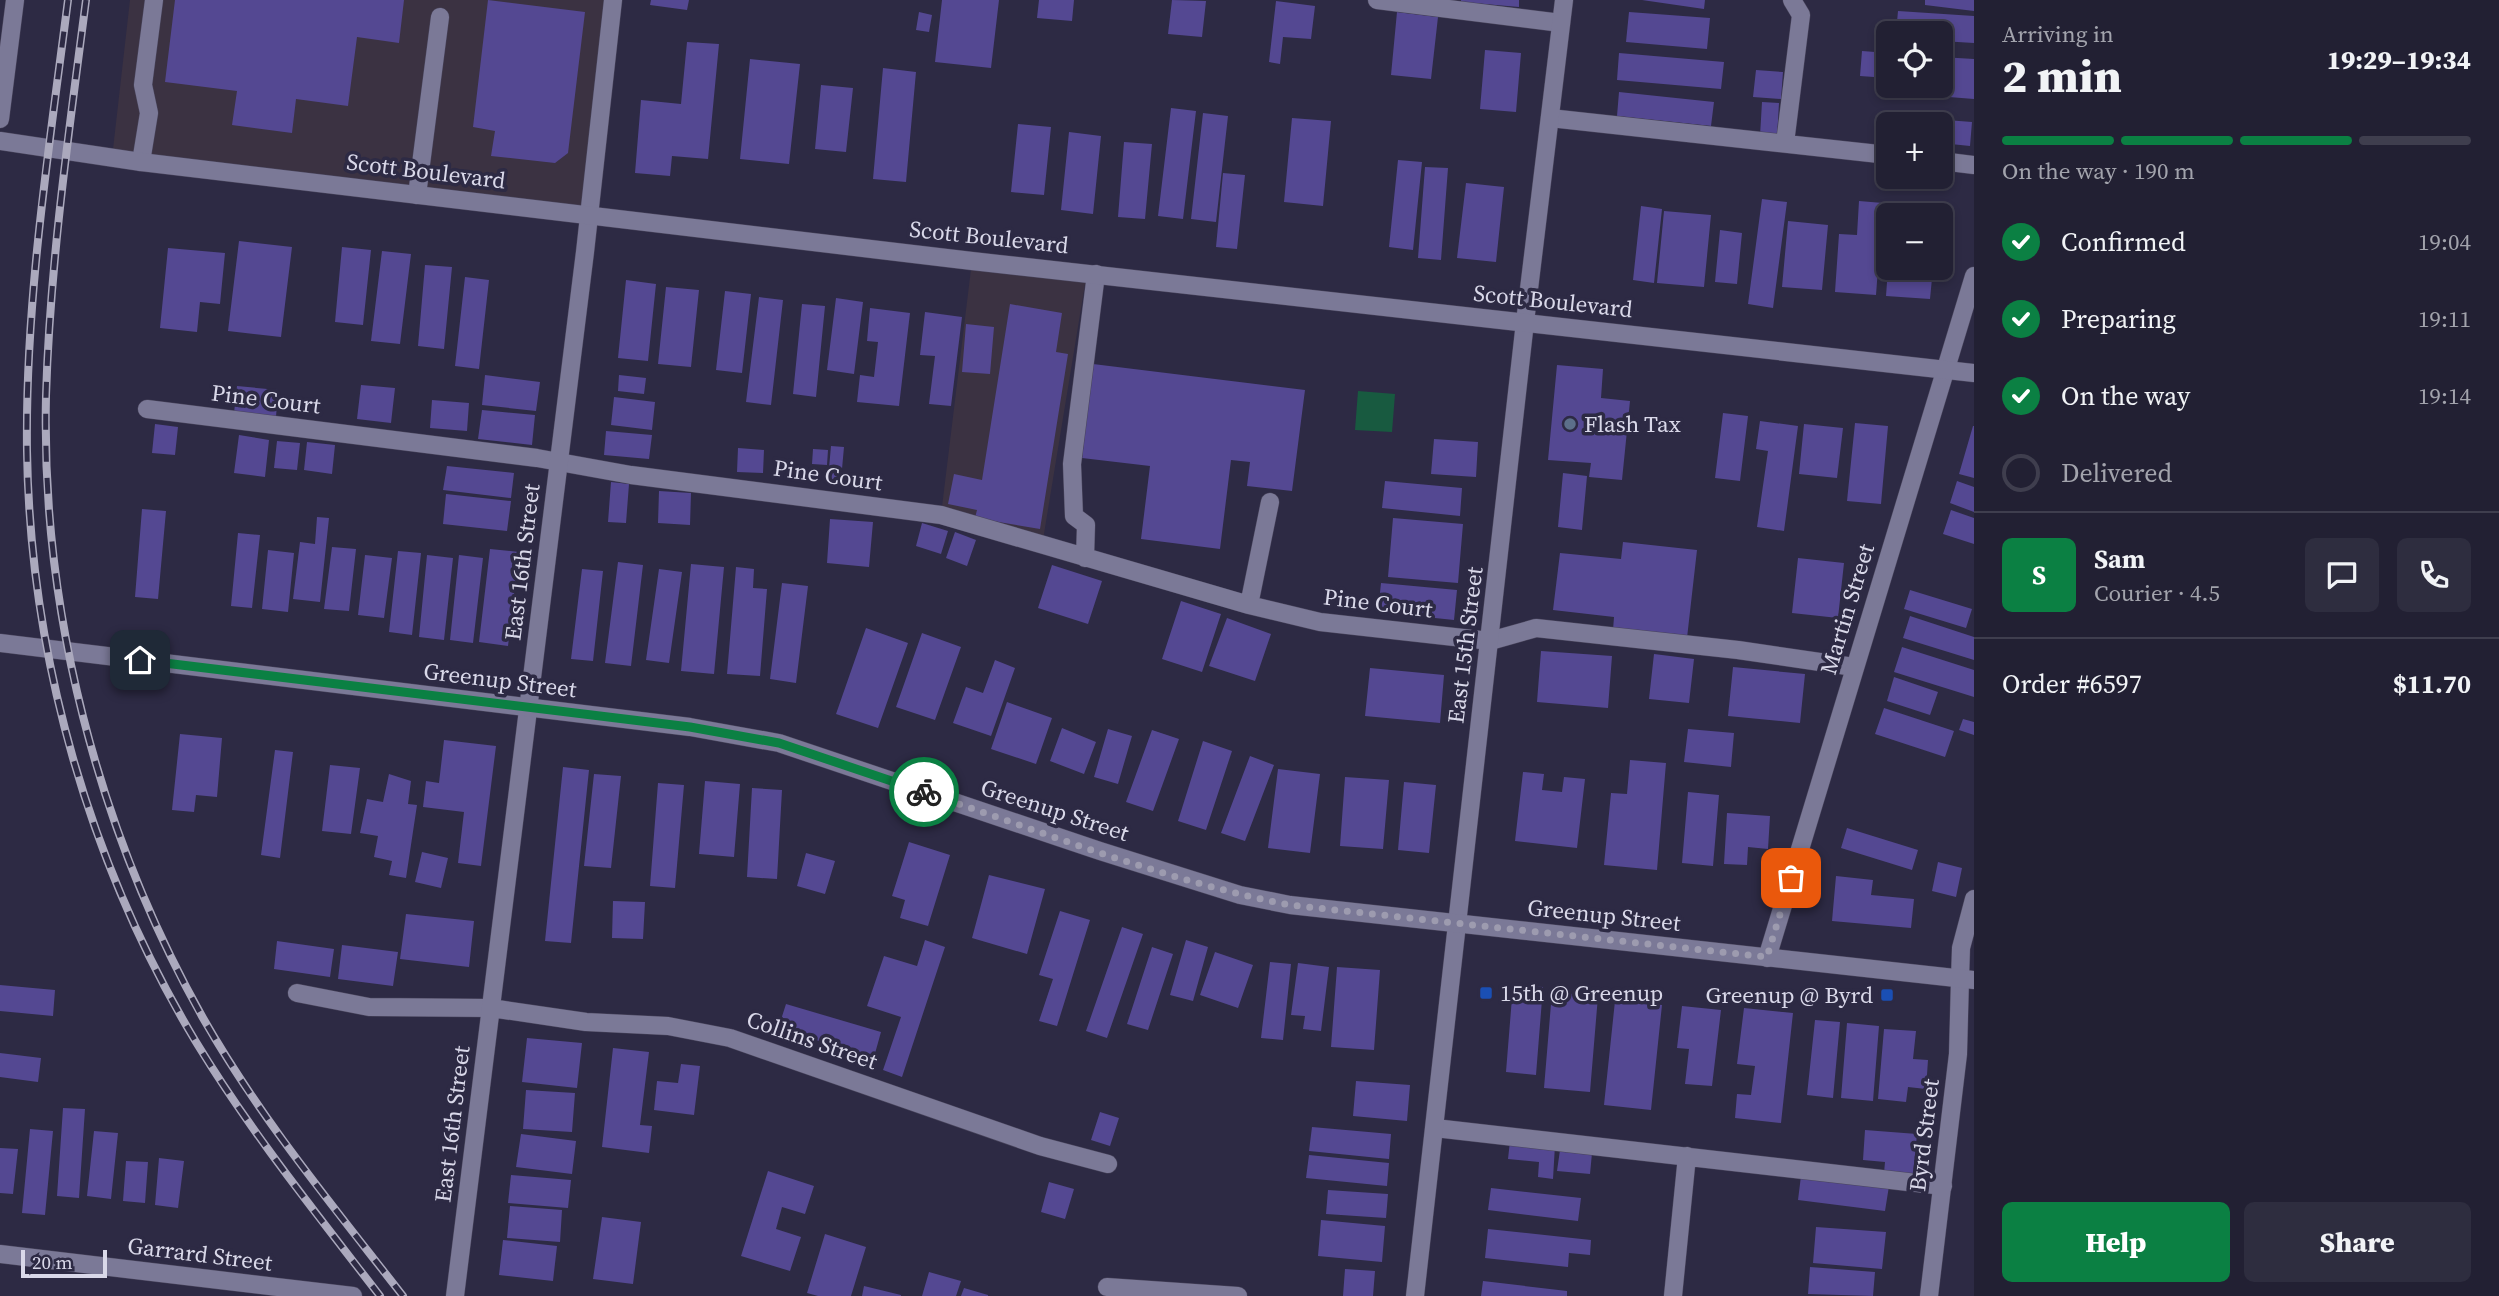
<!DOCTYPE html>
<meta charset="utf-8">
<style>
:root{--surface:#222033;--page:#2e2d3f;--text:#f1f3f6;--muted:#a2a3ac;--line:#3f3e4e;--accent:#0b8043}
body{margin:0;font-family:"Source Serif 4",serif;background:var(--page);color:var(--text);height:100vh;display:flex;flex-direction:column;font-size:26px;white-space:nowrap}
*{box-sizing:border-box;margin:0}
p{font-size:23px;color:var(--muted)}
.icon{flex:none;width:38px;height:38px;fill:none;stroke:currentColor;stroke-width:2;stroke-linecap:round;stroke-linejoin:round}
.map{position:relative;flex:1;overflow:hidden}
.panel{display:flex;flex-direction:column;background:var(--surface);width:525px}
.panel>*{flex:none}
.tools{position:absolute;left:1876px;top:21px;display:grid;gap:14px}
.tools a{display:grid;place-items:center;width:77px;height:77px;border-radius:10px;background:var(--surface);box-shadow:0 4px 10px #0003,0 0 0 2px var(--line);font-size:35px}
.scale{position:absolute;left:21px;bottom:18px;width:86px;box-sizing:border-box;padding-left:7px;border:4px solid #d9d8e9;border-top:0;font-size:19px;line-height:24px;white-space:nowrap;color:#d9d8e9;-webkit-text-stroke:5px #2d2a44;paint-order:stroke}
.pin{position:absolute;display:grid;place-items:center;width:60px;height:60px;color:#fff;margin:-30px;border-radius:14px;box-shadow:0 4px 10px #0006}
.courier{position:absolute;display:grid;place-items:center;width:70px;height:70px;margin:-35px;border:5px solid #0b8043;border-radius:50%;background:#fff;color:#222;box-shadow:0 2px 9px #0007}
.headline em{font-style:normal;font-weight:800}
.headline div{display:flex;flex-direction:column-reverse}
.headline{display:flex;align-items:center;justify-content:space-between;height:119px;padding:0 28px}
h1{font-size:46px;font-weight:800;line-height:52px}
.bar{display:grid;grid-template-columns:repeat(4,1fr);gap:10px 7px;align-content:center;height:84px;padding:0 28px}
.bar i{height:9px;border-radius:5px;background:var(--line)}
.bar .on{background:var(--accent)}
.bar p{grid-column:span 4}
.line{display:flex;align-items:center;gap:18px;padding:0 28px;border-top:2px solid var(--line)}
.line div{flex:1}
.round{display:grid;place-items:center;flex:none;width:74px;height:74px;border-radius:10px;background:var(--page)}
ol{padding:0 28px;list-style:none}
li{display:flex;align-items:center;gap:21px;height:77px}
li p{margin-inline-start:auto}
li .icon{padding:7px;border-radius:50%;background:var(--accent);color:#fff;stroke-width:4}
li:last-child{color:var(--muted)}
li i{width:38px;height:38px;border:4px solid var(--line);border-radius:50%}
.action{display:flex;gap:14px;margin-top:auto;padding:14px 28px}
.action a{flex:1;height:80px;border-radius:10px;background:var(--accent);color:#fff;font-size:28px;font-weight:800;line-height:80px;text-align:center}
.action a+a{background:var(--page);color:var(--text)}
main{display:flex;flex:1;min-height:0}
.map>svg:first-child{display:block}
.commercial{fill:#3b3242}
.green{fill:#185a40}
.building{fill:#544892}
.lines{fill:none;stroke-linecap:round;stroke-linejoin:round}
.service-casing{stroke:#49455c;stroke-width:19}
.minor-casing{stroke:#49455c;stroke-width:19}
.tertiary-casing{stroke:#49455c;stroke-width:19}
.secondary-casing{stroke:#49455c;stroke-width:19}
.service{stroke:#7b7997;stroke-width:18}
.minor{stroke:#7b7997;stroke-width:18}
.tertiary{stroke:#7b7997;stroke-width:18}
.secondary{stroke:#7b7997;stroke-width:18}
.rail-casing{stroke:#aba9bd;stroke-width:8}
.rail{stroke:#2d2a44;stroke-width:5;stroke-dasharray:16;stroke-linecap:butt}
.done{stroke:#9d9baf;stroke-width:7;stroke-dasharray:0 12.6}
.route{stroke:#0b8043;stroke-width:9}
.service-dot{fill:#5c6f8a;stroke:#2d2a44;stroke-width:2.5}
.transit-dot{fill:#1a4fb4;stroke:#2d2a44;stroke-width:2.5}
.labels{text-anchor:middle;stroke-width:7;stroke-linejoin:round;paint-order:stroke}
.street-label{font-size:23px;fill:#d9d8e9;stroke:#2d2a44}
.poi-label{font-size:23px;fill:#d9d8e9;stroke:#2d2a44;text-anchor:start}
</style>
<main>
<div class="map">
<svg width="1974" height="1296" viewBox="0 0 1974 1296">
<rect width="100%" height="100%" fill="#2d2a44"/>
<path class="commercial" d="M130,0H613L588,215L112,158Z
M972,261L1087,272L1042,546L941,515Z"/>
<path class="green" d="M1358,391L1395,394L1392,432L1355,430Z"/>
<path class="building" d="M175,0H404L399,43L357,37L348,106L296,99L292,133L232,125L237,91L165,82Z
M488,0L585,12L568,153L555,163L491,156L495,131L473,127Z
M651,0H689L687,10L650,5Z
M942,0H999L991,68L935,62Z
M1039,0H1074L1072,21L1037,18Z
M1172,0L1206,1L1202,37L1168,34Z
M1461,0H1519V7L1461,2Z
M1642,0H1705L1704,9Z
M1925,0H1974V11L1925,5Z
M1276,1L1315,6L1311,39L1283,37L1280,64L1269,62Z
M1898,11L1974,16V43L1941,41V33H1896Z
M919,12L932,15L929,32L916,30Z
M1397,12L1438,17L1431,79L1391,75Z
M1629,12L1710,18L1707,49L1626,42Z
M687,42L719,44L708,159L672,156L670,176L635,173L641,100L681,104Z
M1485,50L1521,53L1516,112L1480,109Z
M1862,51L1888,53V78L1860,76Z
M1619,53L1724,62L1721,89L1617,80Z
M1941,57L1974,59V99L1886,92L1887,86H1941Z
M750,59L800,64L789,164L740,159Z
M883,68L916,72L906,182L873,179Z
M1756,70L1783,72L1781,99L1753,97Z
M821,85L853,88L846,152L815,149Z
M1619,92L1714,102L1711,126L1617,116Z
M1762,102L1779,103L1777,138L1760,136Z
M1171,108L1196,111L1183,219L1158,216Z
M1203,113L1228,116L1216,222L1191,219Z
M1882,115L1972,122L1970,146L1941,143V124H1888V139L1880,138Z
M1292,118L1331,121L1323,206L1284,202Z
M1018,124L1051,127L1044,195L1011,192Z
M1069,132L1101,136L1093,214L1061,210Z
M1124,142L1152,144L1145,219L1118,217Z
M1398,160L1422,162L1413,250L1389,247Z
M1425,167L1448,168L1441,260L1418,258Z
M1223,173L1245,175L1237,249L1216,247Z
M1466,183L1504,187L1496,262L1457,258Z
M1762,199L1787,202L1773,308L1748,304Z
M1859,201L1883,203L1876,295L1835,292L1839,234L1857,235Z
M1893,205L1937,209V215H1893Z
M1641,206L1662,209L1654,283L1633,280Z
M1664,211L1711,215L1704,287L1657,283Z
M1788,221L1828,225L1822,290L1782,287Z
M1720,230L1742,233L1737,284L1715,282Z
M239,241L292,247L281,337L228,331Z
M342,247L371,250L363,325L335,322Z
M168,248L225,253L220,304L200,302L197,332L160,328Z
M382,251L411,254L400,344L371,341Z
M425,265L452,267L444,349L418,346Z
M1888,268H1933L1930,299L1886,296Z
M465,277L489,280L479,369L455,366Z
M626,280L656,284L648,361L618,358Z
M666,287L699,290L691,367L658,364Z
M725,291L751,294L742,373L716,370Z
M759,297L783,300L771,405L746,402Z
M836,298L863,302L854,374L827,370Z
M802,304L825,306L816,397L793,394Z
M1010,304L1062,313L1056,352L1068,354L1040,529L975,518L977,510L948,504L954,474L982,480Z
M870,308L910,313L899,406L857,402L860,375L874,377L878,342L867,341Z
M925,312L962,317L951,406L929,404L935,356L920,355Z
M966,324L994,327L990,374L962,372Z
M1093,364L1305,390L1292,491L1247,486L1250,462L1231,460L1220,549L1141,539L1150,466L1082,458Z
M1557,365L1603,369L1601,398L1630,401L1622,480L1589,477L1591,463L1548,460Z
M485,375L540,382L536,411L482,405Z
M619,375L646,378L644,394L618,391Z
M361,385L395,388L391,423L357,419Z
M237,386L278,390L276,417L234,413Z
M614,397L655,402L652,430L611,425Z
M432,400L469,403L467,431L430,428Z
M482,410L535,415L532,445L478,439Z
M1723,413L1748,416L1740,481L1715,478Z
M1760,421L1798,426L1784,531L1757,527L1768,451L1756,449Z
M1855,423L1888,426L1881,504L1847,501Z
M155,424L178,427L175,455L152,453Z
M1804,424L1843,428L1837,478L1799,474Z
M1973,426H1974V478L1959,474Z
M606,431L652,435L649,459L604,455Z
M239,435L269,440L265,477L234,473Z
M1434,439L1478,442L1476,477L1431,474Z
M277,441L300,443L297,470L274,468Z
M307,442L335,445L332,474L304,470Z
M831,446L844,447L841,480L828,479Z
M738,448L764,450L763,473L737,472Z
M813,449L828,450L827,465L812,464Z
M447,466L514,473L511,498L443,490Z
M1563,473L1587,476L1582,530L1558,527Z
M1385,481L1462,488L1460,516L1382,508Z
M1957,481L1974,487V512L1950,503Z
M611,482L629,484L626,523L608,522Z
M659,491L691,493L690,525L658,523Z
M446,494L511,501L507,531L443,524Z
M142,509L166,511L158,599L135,597Z
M1951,510L1974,518V544L1943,534Z
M317,517L329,518L320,602L293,599L300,542L315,544Z
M1393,518L1463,524L1458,583L1388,577Z
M830,519L873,522L869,567L827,563Z
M922,523L948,531L941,554L916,546Z
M955,532L976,540L967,566L946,558Z
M238,533L260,535L252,608L231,606Z
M1623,542L1697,550L1687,638L1613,630L1614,617L1553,610L1560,553L1621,559Z
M332,547L356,549L349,611L324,609Z
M490,549L519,552L508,646L479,642Z
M268,550L294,553L288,612L262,609Z
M398,551L421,553L412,635L389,632Z
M365,555L392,558L384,618L358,615Z
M427,555L453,558L444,640L419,637Z
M459,555L483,558L473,643L450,640Z
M1798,558L1844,563L1838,618L1792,613Z
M618,562L643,565L631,666L605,663Z
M691,564L724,567L714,674L681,671Z
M1052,565L1102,581L1088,624L1038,608Z
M736,567L754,569L753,588L767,589L760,676L727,674Z
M582,569L603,571L593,661L571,659Z
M659,569L682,572L669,663L646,660Z
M782,583L808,586L796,683L770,679Z
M1381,583L1457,590L1454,620L1378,612Z
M1910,590L1972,609L1966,628L1904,609Z
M1181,601L1221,614L1202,672L1162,659Z
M1910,616L1974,637V660L1903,638Z
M1227,618L1271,634L1255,681L1209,666Z
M866,628L908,643L878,728L836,714Z
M922,633L961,647L935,720L896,707Z
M1902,647L1974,670V697L1894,672Z
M1541,651L1612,656L1608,708L1537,702Z
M1654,654L1694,659L1689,703L1649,699Z
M995,660L1015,668L991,736L953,723L966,687L983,693Z
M1733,667L1805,674L1800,723L1728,716Z
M1370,668L1444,675L1440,723L1365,716Z
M1894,677L1938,692L1930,715L1887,701Z
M1007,702L1052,718L1036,764L991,749Z
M1884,708L1954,731L1945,757L1875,734Z
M1963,719L1974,722V735L1959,730Z
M1062,728L1096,742L1084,774L1050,761Z
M1108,729L1132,736L1118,784L1094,777Z
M1688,729L1734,733L1731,767L1684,762Z
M1152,730L1179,739L1153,811L1126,802Z
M180,734L222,738L217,797L196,795L194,812L172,810Z
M444,740L496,746L481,866L458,863L464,812L423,807L426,781L439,783Z
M1203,741L1232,751L1206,830L1178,821Z
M275,750L293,752L280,858L261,855Z
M1250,756L1274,765L1245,841L1221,833Z
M1630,760L1666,763L1657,870L1604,865L1611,793L1627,794Z
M330,765L360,768L351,834L322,831Z
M563,767L589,770L571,943L545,941Z
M1278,769L1320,774L1310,853L1268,848Z
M1523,772L1544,774L1542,790L1562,792L1564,777L1585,779L1577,848L1515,841Z
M389,774L411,781L408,804L417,805L406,878L389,875L392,861L374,857L378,836L360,833L367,799L383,802Z
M594,774L621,776L611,868L584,866Z
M1345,777L1389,780L1383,849L1340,846Z
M705,781L740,784L734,857L699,854Z
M1404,782L1436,785L1429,853L1398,850Z
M658,783L684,785L675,888L650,886Z
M752,788L782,790L777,879L747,877Z
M1688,792L1719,795L1713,866L1682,863Z
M1727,813L1770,816L1768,849L1748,847L1747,865L1724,864Z
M1847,828L1918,850L1912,870L1841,848Z
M909,842L950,855L928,926L900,918L905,900L892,896Z
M422,852L448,858L441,888L415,882Z
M806,853L835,861L825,894L797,886Z
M1938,862L1962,868L1956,897L1932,891Z
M989,875L1045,889L1027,954L972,938Z
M1836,876L1873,880L1871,895L1914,899L1911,928L1832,921Z
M613,901L645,902L643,939L612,938Z
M1060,911L1090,920L1057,1026L1039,1021L1053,979L1039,975Z
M406,914L474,921L469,967L400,959Z
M1122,927L1143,934L1107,1038L1086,1031Z
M925,940L945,947L902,1077L883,1070L901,1017L867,1006L884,956L917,966Z
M1186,940L1208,947L1193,1001L1170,995Z
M277,941L334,949L330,977L274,969Z
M342,945L398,952L393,986L338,979Z
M1152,947L1173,954L1148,1030L1127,1024Z
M1215,952L1253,965L1238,1008L1200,995Z
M1270,962L1291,964L1283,1040L1261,1038Z
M1298,963L1329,967L1321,1031L1303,1029L1305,1016L1291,1015Z
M1337,967L1380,970L1374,1050L1331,1047Z
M0,985L55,990L53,1016L0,1011Z
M1513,985L1543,987L1536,1075L1506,1072Z
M1552,992L1598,996L1590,1092L1544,1088Z
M1615,1001L1662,1005L1651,1110L1604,1105Z
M786,1004L881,1032L874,1057L778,1029Z
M1682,1006L1721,1010L1712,1086L1685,1084L1689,1049L1677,1048Z
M1744,1008L1793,1013L1781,1123L1735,1118L1737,1094L1751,1095L1755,1066L1737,1064Z
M1815,1020L1840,1022L1833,1098L1807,1095Z
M1847,1023L1879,1026L1873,1101L1841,1098Z
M1884,1029L1916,1031L1913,1059L1928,1060L1926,1089L1908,1087L1906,1102L1878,1099Z
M527,1038L582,1043L577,1088L522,1082Z
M613,1048L649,1052L640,1125L652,1126L649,1153L602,1147Z
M0,1053L41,1058L38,1082L0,1077Z
M681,1064L700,1066L694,1115L654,1110L657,1081L678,1083Z
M1356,1081L1410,1085L1407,1121L1353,1116Z
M526,1090L575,1093L572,1132L523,1129Z
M63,1108L85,1109L79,1198L57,1196Z
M1100,1112L1119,1118L1110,1146L1091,1140Z
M1312,1127L1391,1134L1389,1159L1309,1151Z
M30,1129L53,1131L45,1215L22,1213Z
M1865,1130L1917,1134L1913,1175L1884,1173L1885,1162L1863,1160Z
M94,1131L118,1133L111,1199L87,1196Z
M521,1134L576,1141L572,1174L516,1167Z
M1510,1141L1555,1145L1553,1179L1538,1177L1539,1162L1508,1159Z
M0,1148L18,1149L13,1194L0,1193Z
M1560,1150L1592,1153L1590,1174L1557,1171Z
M1309,1155L1389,1163L1387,1186L1306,1178Z
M159,1158L184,1161L178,1208L155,1205Z
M126,1161L148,1162L145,1203L123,1201Z
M768,1171L814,1186L805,1214L782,1207L776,1229L801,1237L790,1271L741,1256Z
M511,1175L571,1180L568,1208L508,1203Z
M1801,1176L1889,1186L1885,1211L1798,1200Z
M1049,1182L1074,1189L1065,1219L1041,1212Z
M1491,1188L1581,1198L1578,1221L1488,1210Z
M1328,1190L1388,1194L1386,1218L1326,1214Z
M510,1206L562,1210L560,1242L507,1238Z
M602,1217L641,1222L633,1284L593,1279Z
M1321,1220L1385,1226L1382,1262L1318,1256Z
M1816,1227L1886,1232L1882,1269L1813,1263Z
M1488,1229L1591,1240L1590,1255L1569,1253L1568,1267L1485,1258Z
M825,1234L866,1247L851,1296H818L807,1293Z
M503,1240L557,1246L553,1281L499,1275Z
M1810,1267L1875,1272L1873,1296L1808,1294Z
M1345,1269L1375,1271L1373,1296H1343Z
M929,1272L961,1281L956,1296H922Z
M1483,1281L1567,1291V1296H1481Z
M864,1286L901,1295V1296H862Z
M964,1288L988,1295V1296H961Z"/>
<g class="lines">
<defs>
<path id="service" d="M1377,0L1561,23
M1550,118L1888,155
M1785,143L1801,15L1792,0
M1941,161L1974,165
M141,162L149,113L143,85L154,0
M417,195L440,17
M147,409L537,458L631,475L941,515L1249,605L1320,622L1490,641L1536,628L1738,650L1854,667
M1085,558L1086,525L1074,516L1072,464L1096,274
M1249,605L1270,502
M1960,979L1961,948L1974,899
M297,993L369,1007L491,1008
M1435,1128L1943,1186
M1107,1287L1238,1296
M1673,1296L1687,1156"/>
<path id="minor" d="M0,119L15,0
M1525,322L1564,0
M1767,958L1974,276
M491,1008L586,1022L668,1026L730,1038L1040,1146L1108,1164
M0,1254L353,1296
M455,1296L585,252L613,0
M1929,1296L1958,1054L1960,979"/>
<path id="tertiary" d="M1415,1296L1525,322"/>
<path id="secondary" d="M0,141L141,162L972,261L1974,373
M0,643L690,727L779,743L1100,851L1240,895L1290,905L1974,980"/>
</defs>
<use href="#service" class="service-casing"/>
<use href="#minor" class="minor-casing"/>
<use href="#tertiary" class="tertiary-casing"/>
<use href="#secondary" class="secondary-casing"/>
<use href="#service" class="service"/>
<use href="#minor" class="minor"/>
<use href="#tertiary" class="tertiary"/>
<use href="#secondary" class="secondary"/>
<defs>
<path id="rail" d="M68,0C49,149 25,301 27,451C30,657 90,866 196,1042C250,1131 316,1213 380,1296
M86,0C69,131 50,263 46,396C41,611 98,831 203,1018C260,1118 333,1206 403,1296"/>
</defs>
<use href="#rail" class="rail-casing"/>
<use href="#rail" class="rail"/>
</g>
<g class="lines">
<path class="done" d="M924,792C1043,832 1166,881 1290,905L1767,957L1791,878"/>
<path class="route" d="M140,660L690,727L779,743L924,792"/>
</g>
<circle class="service-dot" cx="1570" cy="424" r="7"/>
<g class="transit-dot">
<rect x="1479" y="986" width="14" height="14" rx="3.5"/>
<rect x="1880" y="988" width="14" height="14" rx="3.5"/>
</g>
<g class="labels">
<g class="street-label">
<text transform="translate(426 171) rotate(7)" y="8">Scott Boulevard</text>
<text transform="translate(989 237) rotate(6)" y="8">Scott Boulevard</text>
<text transform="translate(1553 301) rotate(6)" y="8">Scott Boulevard</text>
<text transform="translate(266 399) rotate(7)" y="8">Pine Court</text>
<text transform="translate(828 475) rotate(8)" y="8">Pine Court</text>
<text transform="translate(522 562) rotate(-83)" y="8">East 16th Street</text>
<text transform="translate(1378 603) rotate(7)" y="8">Pine Court</text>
<text transform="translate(1847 609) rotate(-73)" y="8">Martin Street</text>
<text transform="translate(1465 645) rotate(-83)" y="8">East 15th Street</text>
<text transform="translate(500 680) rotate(7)" y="8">Greenup Street</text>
<text transform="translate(1055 810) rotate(18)" y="8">Greenup Street</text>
<text transform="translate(1604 915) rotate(6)" y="8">Greenup Street</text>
<text transform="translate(812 1040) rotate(19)" y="8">Collins Street</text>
<text transform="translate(452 1124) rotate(-83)" y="8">East 16th Street</text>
<text transform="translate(1924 1135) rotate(-83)" y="8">Byrd Street</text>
<text transform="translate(200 1254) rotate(7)" y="8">Garrard Street</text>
</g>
<g class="poi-label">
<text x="1584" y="432">Flash Tax</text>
<text x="1500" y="1001">15th @ Greenup</text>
<text x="1873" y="1003" text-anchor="end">Greenup @ Byrd</text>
</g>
</g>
</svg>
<div class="tools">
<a><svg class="icon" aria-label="locate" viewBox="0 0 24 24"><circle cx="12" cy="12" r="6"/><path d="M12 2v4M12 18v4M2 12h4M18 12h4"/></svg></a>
<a>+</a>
<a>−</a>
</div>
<div class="scale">20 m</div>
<div class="pin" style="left:1791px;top:878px;background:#ea580c"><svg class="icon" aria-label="bag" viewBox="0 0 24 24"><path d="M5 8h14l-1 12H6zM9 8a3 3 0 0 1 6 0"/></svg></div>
<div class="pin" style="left:140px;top:660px;background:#1f2937"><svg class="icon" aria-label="home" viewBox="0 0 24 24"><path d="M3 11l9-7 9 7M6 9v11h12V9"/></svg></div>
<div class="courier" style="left:924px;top:792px"><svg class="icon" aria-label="bike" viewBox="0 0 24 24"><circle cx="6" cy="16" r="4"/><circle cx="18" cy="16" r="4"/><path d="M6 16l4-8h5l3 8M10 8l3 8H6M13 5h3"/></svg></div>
</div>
<section class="panel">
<div class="headline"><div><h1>2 min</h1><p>Arriving in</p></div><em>19:29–19:34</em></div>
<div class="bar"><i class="on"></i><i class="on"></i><i class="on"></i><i></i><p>On the way · 190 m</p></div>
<ol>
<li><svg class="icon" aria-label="check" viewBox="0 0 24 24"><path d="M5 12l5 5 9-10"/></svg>Confirmed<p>19:04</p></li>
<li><svg class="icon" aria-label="check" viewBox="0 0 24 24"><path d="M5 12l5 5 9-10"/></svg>Preparing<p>19:11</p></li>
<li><svg class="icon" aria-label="check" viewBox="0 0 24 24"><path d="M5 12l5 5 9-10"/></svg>On the way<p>19:14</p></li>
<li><i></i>Delivered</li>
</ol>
<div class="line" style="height:126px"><b class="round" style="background:var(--accent);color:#fff">S</b><div><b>Sam</b><p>Courier · 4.5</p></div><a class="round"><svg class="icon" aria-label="chat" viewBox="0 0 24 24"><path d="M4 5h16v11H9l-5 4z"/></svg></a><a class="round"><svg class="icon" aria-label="phone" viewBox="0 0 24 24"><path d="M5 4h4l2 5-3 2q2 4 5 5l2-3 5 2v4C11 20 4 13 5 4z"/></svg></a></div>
<div class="line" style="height:91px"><div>Order #6597</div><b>$11.70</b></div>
<div class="action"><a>Help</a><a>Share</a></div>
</section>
</main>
